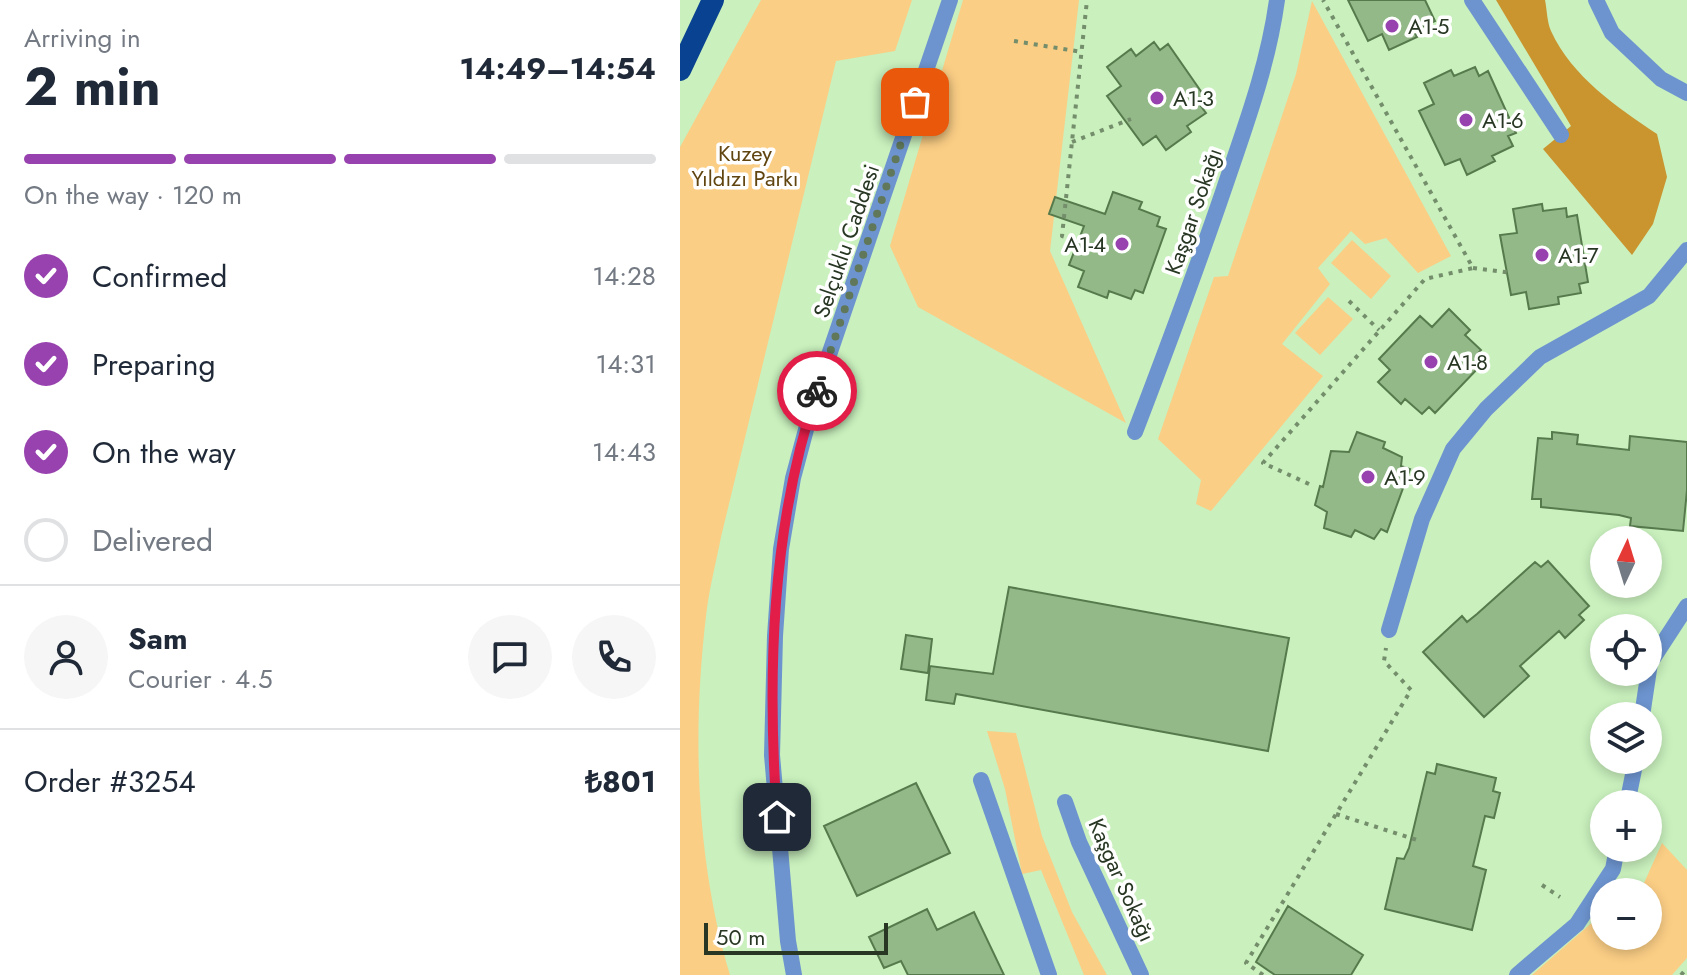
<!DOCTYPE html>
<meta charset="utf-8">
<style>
:root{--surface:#fff;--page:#f6f6f7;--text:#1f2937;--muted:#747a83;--line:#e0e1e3;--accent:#9842af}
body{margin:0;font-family:Jost,sans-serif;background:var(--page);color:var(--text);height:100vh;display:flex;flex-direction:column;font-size:30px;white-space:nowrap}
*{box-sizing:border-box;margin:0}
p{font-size:26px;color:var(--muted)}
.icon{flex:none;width:44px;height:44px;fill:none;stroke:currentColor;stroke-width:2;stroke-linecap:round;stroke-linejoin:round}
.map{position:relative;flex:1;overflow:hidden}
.drawer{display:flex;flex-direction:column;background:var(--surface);width:680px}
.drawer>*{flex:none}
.needle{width:52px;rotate:4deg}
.tools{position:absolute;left:910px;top:526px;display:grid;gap:16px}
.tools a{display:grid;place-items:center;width:72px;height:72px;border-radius:50%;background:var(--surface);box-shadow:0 4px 12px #0003;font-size:40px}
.scale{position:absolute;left:24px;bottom:20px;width:184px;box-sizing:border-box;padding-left:8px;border:4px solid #283723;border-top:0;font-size:22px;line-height:28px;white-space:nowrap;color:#283723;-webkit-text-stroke:6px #fff;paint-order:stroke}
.pin{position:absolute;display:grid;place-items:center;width:68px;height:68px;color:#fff;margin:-34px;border-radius:16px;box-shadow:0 4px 12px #0006}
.courier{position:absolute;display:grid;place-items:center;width:80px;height:80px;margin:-40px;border:6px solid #e11d48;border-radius:50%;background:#fff;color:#222;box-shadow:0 2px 10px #0007}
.headline em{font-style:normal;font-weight:700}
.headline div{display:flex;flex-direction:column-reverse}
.headline{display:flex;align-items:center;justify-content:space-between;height:136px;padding:0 24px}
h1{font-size:52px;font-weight:700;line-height:60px}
.bar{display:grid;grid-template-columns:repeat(4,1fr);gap:12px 8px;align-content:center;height:96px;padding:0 24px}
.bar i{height:10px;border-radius:6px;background:var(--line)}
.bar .current{background:var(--accent)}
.bar p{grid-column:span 4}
.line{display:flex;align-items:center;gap:20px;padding:0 24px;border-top:2px solid var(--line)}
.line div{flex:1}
.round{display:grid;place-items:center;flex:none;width:84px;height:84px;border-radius:42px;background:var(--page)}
ol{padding:0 24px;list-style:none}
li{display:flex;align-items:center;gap:24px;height:88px}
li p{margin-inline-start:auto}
li .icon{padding:8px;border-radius:50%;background:var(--accent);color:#fff;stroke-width:4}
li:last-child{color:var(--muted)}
li i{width:44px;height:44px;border:4px solid var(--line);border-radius:50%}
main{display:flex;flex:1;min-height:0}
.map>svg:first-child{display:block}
.green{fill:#fbce85}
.forest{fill:#ca942f}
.building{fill:#93b988;stroke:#577a4d;stroke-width:2}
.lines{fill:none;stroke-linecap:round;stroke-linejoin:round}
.path{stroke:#748e6c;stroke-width:4;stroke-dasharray:4 6;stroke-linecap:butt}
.minor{stroke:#6d94cf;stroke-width:16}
.tertiary{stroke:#6d94cf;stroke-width:16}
.trunk{stroke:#094290;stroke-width:22}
.done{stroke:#607859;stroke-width:8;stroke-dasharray:0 14.4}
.route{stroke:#e11d48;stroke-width:10}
.poi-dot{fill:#9842af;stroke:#fff;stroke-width:3}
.labels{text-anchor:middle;stroke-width:7;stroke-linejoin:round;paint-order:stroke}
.poi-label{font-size:22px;fill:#283723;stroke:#fff;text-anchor:start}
.park-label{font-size:22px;fill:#614510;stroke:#fff}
.street-label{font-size:22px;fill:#283723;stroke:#fff}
</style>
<main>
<section class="drawer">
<div class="headline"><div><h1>2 min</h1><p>Arriving in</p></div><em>14:49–14:54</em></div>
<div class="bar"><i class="current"></i><i class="current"></i><i class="current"></i><i></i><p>On the way · 120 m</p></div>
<ol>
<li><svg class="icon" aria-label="check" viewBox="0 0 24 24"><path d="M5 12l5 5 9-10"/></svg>Confirmed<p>14:28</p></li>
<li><svg class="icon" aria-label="check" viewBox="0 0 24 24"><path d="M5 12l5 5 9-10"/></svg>Preparing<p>14:31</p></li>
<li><svg class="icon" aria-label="check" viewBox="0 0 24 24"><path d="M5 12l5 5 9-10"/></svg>On the way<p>14:43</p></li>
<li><i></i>Delivered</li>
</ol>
<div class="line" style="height:144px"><a class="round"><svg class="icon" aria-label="person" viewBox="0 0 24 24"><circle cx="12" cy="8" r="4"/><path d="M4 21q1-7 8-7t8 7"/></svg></a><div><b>Sam</b><p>Courier · 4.5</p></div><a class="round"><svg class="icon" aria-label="chat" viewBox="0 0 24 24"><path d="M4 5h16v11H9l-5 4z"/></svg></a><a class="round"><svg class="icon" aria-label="phone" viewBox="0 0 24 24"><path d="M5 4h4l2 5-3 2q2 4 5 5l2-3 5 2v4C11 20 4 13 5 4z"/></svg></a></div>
<div class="line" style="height:104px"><div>Order #3254</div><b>₺801</b></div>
</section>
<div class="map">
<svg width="1007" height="975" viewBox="0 0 1007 975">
<rect width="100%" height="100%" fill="#c9f0bd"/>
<path class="green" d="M81,0H232L215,51L156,61L41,537C36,563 29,589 26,616C12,734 16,861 50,975H0V147Z
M283,0H399L370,251L446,423L238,307L210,246Z
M632,1L771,256L738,273L706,238L685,244L671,231L638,268L650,284L602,344L643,376L531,511L516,504L521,480L478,439L534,277L548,276L616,74Z
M672,240L711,276L691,299L651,263Z
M648,297L673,319L640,355L615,333Z
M307,731L336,733L362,836L392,912L427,975H404L361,870L342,874L325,789Z
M982,843L1007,870V958L992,975H852L915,920L924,918V936H968V892H960Z"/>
<path class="forest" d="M816,0H865C867,10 867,22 871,31C892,77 937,107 977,134L987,177L973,224L952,255L863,149L891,126Z"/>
<path class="building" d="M668,0H745L755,21L734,31L737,37L709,50L702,34L688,41Z
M474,42L480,50L488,44L527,100L520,105L526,113L507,126L511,132L486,150L476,136L463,145L427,96L441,86L427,67L451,49L456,56Z
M795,67L799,76L808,71L836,133L828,136L833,146L812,156L815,161L787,175L780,159L765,165L739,111L754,104L744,83L771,70L774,76Z
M433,192L462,202L459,209L480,217L477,226L486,229L463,293L455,290L451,299L429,291L427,298L398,287L404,271L389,265L404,226L369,214L375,197L425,214Z
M862,204L863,211L886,208L887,217L897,215L908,282L899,284L901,293L878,297L879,304L849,309L846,292L831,295L820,235L837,233L833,209Z
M769,309L790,330L785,335L801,350L795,357L802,364L755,413L749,407L742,414L725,399L721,404L698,382L710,370L699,359L740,316L752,327Z
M677,432L705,442L703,448L722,457L721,466L730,469L707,532L701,529L694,539L675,530L671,537L644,528L647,512L635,505L640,486L643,487L651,451L669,452Z
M872,432L898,435L897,444L949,450L950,436L1007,442V490L1003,531L950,526L951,518L939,515L861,507V499H852L858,438L872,439Z
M868,561L909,606L899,615L904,620L885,638L879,631L840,666L849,676L804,717L743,652L782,616L787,622L797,614L855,562L861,567Z
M329,587L609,638L588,751L276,694L274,704L246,700L250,666L313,674Z
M226,635L252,639L248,673L221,669Z
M757,764L816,778L813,791L820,793L814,818L805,816L793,866L806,870L792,930L705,909L717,858L724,859L729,848L747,772L755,774Z
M236,783L270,853L177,896L144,826Z
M608,906L683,955L671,975H595L576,962Z
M247,909L257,930L294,912L324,975H228L221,961L204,968L189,937Z"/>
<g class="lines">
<path class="path" d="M334,41L402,52
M392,142L451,119
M403,242L382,236L407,0
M793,268L832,273
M669,301L699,330
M629,484L583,463L745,279L793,268L643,0
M656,814L740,841
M862,885L880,897
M583,975L566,963L731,690L704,661L706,648
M1001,975L1007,968"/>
<path class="minor" d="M792,0L881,135
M916,0L932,33L981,79L1007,93
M455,432C486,351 516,271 544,189C565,127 588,66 597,0
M709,630L742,519L773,449L806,409L860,357L969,296L1007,250
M962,716L970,663L1007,606
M301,780L369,975
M385,802L399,842L461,975
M947,804L956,760
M837,975L897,924L933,869L937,848"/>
<path class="tertiary" d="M114,975L108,941L92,755L95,636L101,549L113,478L135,396L270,0"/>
<path class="trunk" d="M0,70L33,0"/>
</g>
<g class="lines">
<path class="done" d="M137,391L235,102"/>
<path class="route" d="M97,817C87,676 91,527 137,391"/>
</g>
<g class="poi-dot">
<circle cx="712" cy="26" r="8"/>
<circle cx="477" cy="98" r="8"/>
<circle cx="786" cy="120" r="8"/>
<circle cx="442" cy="244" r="8"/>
<circle cx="862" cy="255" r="8"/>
<circle cx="751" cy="362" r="8"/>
<circle cx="688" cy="477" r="8"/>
</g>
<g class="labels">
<g class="poi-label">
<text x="728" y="34">A1-5</text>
<text x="493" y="106">A1-3</text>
<text x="802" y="128">A1-6</text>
<text x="426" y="252" text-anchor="end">A1-4</text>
<text x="878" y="263">A1-7</text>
<text x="767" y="370">A1-8</text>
<text x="704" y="485">A1-9</text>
</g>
<g class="park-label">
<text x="65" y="161">Kuzey<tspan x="65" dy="25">Yıldızı Parkı</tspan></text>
</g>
<g class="street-label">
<text transform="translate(513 211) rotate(-71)" y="8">Kaşgar Sokağı</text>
<text transform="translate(166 241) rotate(-71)" y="8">Selçuklu Caddesi</text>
<text transform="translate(442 880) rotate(66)" y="8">Kaşgar Sokağı</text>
</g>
</g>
</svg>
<div class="tools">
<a><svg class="needle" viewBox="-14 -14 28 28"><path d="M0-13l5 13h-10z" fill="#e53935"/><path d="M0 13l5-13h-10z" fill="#747a83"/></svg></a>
<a><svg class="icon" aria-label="locate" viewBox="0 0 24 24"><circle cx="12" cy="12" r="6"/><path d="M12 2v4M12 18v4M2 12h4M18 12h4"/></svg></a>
<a><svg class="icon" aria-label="layers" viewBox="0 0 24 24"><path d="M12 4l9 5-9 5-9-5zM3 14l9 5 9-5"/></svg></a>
<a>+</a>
<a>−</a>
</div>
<div class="scale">50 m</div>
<div class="pin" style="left:235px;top:102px;background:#ea580c"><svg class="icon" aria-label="bag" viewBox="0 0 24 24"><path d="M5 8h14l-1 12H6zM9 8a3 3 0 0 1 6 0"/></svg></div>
<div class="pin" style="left:97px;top:817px;background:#1f2937"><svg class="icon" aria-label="home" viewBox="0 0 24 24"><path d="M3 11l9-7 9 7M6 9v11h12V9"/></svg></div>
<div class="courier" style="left:137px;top:391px"><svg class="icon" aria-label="bike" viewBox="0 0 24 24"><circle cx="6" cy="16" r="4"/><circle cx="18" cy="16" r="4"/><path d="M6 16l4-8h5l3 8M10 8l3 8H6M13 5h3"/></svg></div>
</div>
</main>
